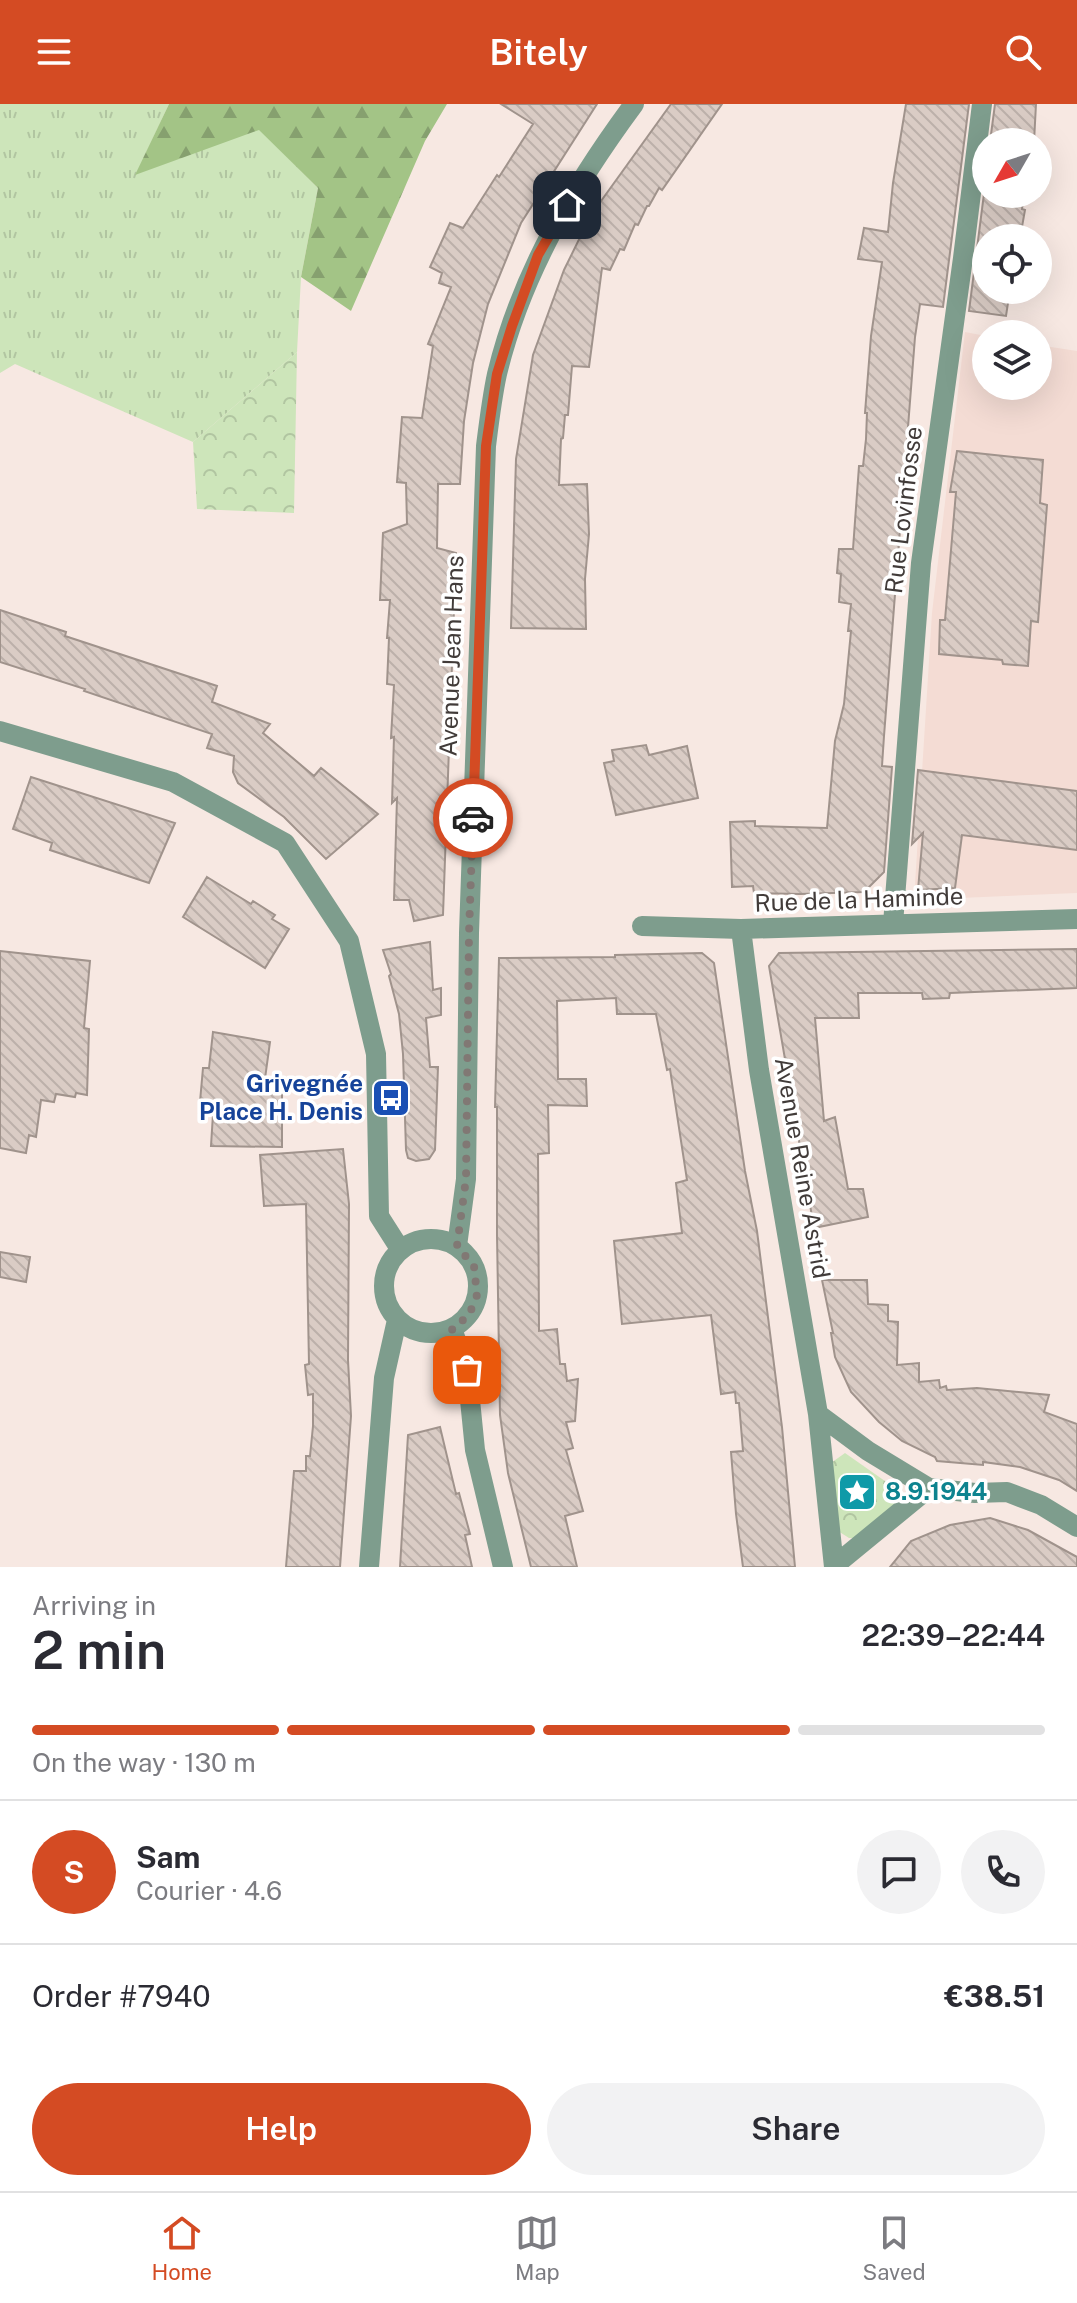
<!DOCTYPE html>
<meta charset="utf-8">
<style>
:root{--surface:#fff;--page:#f2f2f3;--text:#2b2b33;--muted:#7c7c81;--line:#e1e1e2;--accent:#d44b23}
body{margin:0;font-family:"Public Sans",sans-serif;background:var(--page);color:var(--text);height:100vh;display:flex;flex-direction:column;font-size:30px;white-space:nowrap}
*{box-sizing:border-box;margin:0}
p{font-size:26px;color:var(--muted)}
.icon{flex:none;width:44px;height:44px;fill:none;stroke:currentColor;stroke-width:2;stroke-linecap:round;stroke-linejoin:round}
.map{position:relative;height:1463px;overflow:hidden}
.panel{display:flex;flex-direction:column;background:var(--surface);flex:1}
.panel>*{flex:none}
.needle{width:52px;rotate:231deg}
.fabs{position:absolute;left:972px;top:24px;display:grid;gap:16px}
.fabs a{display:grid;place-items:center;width:80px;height:80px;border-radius:50%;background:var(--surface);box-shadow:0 8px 32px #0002;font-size:40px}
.pin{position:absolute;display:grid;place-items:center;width:68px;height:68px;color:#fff;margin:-34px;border-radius:16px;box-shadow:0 4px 12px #0006}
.courier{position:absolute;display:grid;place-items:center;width:80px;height:80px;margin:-40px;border:6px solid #d44b23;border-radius:50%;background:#fff;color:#222;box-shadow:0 2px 10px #0007}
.head em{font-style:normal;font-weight:600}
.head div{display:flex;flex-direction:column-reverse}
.head{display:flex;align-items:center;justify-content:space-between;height:136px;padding:0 32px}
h1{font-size:52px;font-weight:600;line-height:60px}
.bar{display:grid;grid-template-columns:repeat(4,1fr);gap:12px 8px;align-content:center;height:96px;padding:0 32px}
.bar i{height:10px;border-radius:6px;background:var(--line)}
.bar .active{background:var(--accent)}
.bar p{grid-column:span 4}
.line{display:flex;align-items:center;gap:20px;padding:0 32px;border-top:2px solid var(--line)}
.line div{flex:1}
.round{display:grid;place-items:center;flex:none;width:84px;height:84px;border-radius:42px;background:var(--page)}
.action{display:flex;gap:16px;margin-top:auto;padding:16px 32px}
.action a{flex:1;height:92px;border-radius:48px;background:var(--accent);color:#fff;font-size:32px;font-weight:600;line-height:92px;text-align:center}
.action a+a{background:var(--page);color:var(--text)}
header{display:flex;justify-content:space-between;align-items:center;height:104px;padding:0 32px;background:var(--accent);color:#fff;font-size:36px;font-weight:600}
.dock{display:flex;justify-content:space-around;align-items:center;height:112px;border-top:2px solid var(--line);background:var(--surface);font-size:22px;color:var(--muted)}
.dock a{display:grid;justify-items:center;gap:4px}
.dock .active{color:var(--accent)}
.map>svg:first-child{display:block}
.built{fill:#f4dcd4}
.grass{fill:url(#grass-tufts)}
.forest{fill:url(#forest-firs)}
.park{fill:url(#park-crowns)}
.building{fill:url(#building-back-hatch);stroke:#a0938c;stroke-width:2}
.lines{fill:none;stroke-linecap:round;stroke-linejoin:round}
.minor{stroke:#7e9d8d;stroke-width:20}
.done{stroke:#817874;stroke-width:8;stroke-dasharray:0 14.4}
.route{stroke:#d44b23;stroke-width:10}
.labels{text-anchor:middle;stroke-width:7;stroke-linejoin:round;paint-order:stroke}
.street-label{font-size:24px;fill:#413b39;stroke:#fff}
.transit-label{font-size:24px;font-weight:bold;fill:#164399;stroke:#fff;text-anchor:end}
.culture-label{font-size:24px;font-weight:bold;fill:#0d838f;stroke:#fff;text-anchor:start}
</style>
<header><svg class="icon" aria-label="menu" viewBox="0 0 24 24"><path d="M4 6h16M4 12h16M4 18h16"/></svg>Bitely<svg class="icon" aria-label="search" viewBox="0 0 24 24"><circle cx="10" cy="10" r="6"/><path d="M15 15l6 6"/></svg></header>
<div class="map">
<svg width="1077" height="1463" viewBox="0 0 1077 1463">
<defs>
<pattern id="grass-tufts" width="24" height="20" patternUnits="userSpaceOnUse" patternTransform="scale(2)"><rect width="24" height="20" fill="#cde5ba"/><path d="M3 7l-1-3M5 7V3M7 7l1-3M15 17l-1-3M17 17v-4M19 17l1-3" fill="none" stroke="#b1c5a1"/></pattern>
<pattern id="forest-firs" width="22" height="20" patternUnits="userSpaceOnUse" patternTransform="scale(2)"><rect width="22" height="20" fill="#a3c486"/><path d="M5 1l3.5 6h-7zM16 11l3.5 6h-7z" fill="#86a06f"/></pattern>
<pattern id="park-crowns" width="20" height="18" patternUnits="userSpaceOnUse" patternTransform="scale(2)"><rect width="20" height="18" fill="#cde5ba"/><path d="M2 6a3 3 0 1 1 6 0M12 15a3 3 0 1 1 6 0" fill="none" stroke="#b1c5a1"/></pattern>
<pattern id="building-back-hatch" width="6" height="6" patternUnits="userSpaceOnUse" patternTransform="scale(2)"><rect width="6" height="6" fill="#daccc5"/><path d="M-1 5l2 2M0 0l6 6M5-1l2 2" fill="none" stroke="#bcb0aa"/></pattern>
</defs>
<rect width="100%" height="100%" fill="#f7e8e2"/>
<path class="built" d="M965,228L986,232V282H1038V241L1077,247V789L914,796L932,509Z"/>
<path class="grass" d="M0,0H169L136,70L259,25L318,84L301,173L297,248L193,338L15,260L0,269Z"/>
<path class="forest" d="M169,0H447L425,37L351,207L301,173L318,84L259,26L135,71Z"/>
<path class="park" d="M297,248L294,409L197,405L193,338Z
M845,1349L902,1389L900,1396L855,1434H849L838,1427L831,1359Z"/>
<path class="building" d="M501,0H597L521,119L488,200L473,259L464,317L460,380H438L437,444L456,449L443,811L414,817L409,796H394L397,694L392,699L394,633L391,634L394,581L387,580L389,534H387L390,496H380L383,429L407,420L406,379L397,378L402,313L422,314L433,242L428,240L451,183L439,179L442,169L430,163L450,119L463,124L497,71L499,73L533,20Z
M671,0H722L662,86L659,84L649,102H647L638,121L635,120L624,146L620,145L610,166L602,164L589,263L572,262L568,311H565L563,334L561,335L559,381L587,380L589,430L585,475L586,525L511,524L516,355L533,251L564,166L591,111Z
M906,0H969L943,203L920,200L915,233L884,632L882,662L892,663L884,768L864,788L800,790L754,789L753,782L732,783L730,718L755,717V722L827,724L835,637L844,600L851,527H848L851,500L839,498L841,470L837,469L839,445H853L859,362H863L866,335L867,309H865L871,232L882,158L858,155L864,124L888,128L893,79Z
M995,0H1036L1034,38H990Z
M986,74V90H1024L1022,105L1025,106L1020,134H986V186H1010L1006,212L969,207Z
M957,347L1043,356L1040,399L1047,401L1038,518L1031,517L1028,562L1003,560L1002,556L939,550L940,516H945L956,388H950Z
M0,506L66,528L65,532L217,582L212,598L270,620L263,629L314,672L321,664L378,710L326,755L284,713L238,679L233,668L234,652L207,644L212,630L84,587L85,585L0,558Z
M646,641L649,651L687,642L698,694L616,711L604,659L614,657L612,646Z
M918,666L1077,687V746L962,731L955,784L918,786L923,729L912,740Z
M31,673L175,719L149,779L50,746L52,739L13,725Z
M207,773L251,800L253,797L275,811L272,815L289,825L265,864L183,813Z
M430,838L433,886L441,884V911L426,914L430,963H438L435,1046L429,1055L416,1057L408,1054L406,1046L403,950L399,910L389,872L391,870L383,846Z
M1077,845V884L950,889L949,894L923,895L922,889H858L859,914H815L824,1017L835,1013L848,1085H863L868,1113L814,1124L769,862L779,849Z
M0,847L90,857L84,924L89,925L87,991L76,989L75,993L56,990L54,998L41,996L36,1033L29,1031L26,1049L0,1044Z
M702,849L714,859L745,1067L757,1127L782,1323L795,1463H743L736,1410L731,1348L743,1347L739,1299H736L735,1288L721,1290L711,1211L622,1220L614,1137L682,1129L676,1079L687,1076L670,965L667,966L656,910H617L616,894L557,897L558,975H586L587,1002L548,1001L549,1049L538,1050L539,1227L557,1225L560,1260H565L567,1277L578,1275L575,1317L566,1318L573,1344L566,1346L583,1407L565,1412L577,1463H531L508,1369L500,1311L497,1131V1003H495L499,854L615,853V851Z
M213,928L270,938L263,989L282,990V1043L211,1042L213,1010L199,1009L203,964H209Z
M343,1045L349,1100L348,1256L351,1312L340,1463H286L294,1367H306V1352H310L313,1322V1290L308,1291L305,1261L309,1260L306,1100L264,1102L260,1051Z
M0,1148L30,1153L26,1178L0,1173Z
M822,1176H867L868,1200L888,1201V1217L898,1218L897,1261L919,1259V1278L939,1276L940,1284L946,1282L947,1286L977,1284L1049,1291L1044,1308L1077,1320V1387L1059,1376L1020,1363L983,1358V1361L937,1357L935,1353L902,1337L879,1318L851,1288L835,1253L831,1229H833Z
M440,1323L456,1390L459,1389L470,1430L465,1431L472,1463H400L408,1331Z
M990,1414L1028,1426L1077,1453V1463H890L911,1437L950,1421Z"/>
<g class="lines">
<path class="minor" d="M0,627L173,678L285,739L349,837L376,950L379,1112L400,1145
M893,820L921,459L963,154L982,0
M642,822L741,825L1077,815
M741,825L759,966L818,1310L834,1463
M384 1182a47 47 0 1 1 94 0a47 47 0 1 1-94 0Z
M457,1142L466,1075L469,829L486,342C489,318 492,293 497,270C521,170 574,81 634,0
M452,1225L467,1266L475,1346L503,1463
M818,1310L868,1347L929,1384L975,1389L1007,1388L1041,1401L1077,1423
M834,1462L929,1384
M369,1463L384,1274L397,1216"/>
</g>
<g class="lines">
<path class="done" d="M467,1266L452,1225L469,1211L477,1191L474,1162L457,1142L466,1075L469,829L473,714"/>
<path class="route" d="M473,714L486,342L497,270L512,222L538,151L567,101"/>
</g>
<defs>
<symbol id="bus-square" viewBox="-11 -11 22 22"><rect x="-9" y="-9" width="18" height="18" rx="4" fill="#1a4fb4" stroke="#fff"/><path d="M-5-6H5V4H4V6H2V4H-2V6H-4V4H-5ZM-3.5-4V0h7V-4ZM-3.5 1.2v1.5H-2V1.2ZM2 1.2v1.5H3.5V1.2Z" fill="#fff"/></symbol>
<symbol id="sight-square" viewBox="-11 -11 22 22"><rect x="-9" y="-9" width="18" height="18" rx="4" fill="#0f9aa8" stroke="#fff"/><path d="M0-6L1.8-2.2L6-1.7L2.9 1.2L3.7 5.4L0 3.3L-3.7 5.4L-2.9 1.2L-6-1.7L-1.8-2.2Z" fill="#fff"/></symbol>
</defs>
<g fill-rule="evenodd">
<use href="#bus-square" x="369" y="972" width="44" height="44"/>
<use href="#sight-square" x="835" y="1366" width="44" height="44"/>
</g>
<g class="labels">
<g class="street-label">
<text transform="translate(904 406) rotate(-83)" y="8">Rue Lovinfosse</text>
<text transform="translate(452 552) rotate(-88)" y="8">Avenue Jean Hans</text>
<text transform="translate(859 796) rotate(-2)" y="8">Rue de la Haminde</text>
<text transform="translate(802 1064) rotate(80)" y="8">Avenue Reine Astrid</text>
</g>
<g class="transit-label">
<text x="363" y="988">Grivegnée<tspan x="363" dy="28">Place H. Denis</tspan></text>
</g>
<g class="culture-label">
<text x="885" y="1396">8.9.1944</text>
</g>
</g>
</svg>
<div class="fabs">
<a><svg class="needle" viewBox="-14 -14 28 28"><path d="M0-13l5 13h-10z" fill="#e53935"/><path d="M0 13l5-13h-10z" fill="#7c7c81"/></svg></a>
<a><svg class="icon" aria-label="locate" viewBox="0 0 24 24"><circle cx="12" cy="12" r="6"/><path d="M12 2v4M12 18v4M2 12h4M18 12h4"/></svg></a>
<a><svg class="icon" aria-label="layers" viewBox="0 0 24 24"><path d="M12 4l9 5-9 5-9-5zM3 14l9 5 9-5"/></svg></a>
</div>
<div class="pin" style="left:467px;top:1266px;background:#ea580c"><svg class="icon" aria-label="bag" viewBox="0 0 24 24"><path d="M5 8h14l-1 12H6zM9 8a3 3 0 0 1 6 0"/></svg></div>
<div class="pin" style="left:567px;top:101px;background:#1f2937"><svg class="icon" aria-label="home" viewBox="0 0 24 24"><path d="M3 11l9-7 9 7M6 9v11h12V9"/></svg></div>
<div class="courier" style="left:473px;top:714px"><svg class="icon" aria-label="car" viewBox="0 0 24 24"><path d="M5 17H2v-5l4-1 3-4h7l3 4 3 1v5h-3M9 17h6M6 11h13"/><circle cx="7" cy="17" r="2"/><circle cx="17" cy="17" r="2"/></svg></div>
</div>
<section class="panel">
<div class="head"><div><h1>2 min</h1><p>Arriving in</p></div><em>22:39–22:44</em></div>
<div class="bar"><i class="active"></i><i class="active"></i><i class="active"></i><i></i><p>On the way · 130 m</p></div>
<div class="line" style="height:144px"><b class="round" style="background:var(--accent);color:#fff">S</b><div><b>Sam</b><p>Courier · 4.6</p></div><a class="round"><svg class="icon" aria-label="chat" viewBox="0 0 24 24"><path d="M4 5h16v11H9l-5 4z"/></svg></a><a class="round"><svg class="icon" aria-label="phone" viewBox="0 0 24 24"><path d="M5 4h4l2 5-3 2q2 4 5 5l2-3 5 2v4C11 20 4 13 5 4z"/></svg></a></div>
<div class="line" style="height:104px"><div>Order #7940</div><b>€38.51</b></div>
<div class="action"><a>Help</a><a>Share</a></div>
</section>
<nav class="dock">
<a class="active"><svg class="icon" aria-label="home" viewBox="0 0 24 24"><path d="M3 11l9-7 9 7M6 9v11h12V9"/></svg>Home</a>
<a><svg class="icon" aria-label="map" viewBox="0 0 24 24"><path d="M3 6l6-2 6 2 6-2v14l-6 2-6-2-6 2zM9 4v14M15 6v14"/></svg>Map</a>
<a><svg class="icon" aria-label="saved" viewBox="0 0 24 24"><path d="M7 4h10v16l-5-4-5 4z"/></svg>Saved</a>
</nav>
